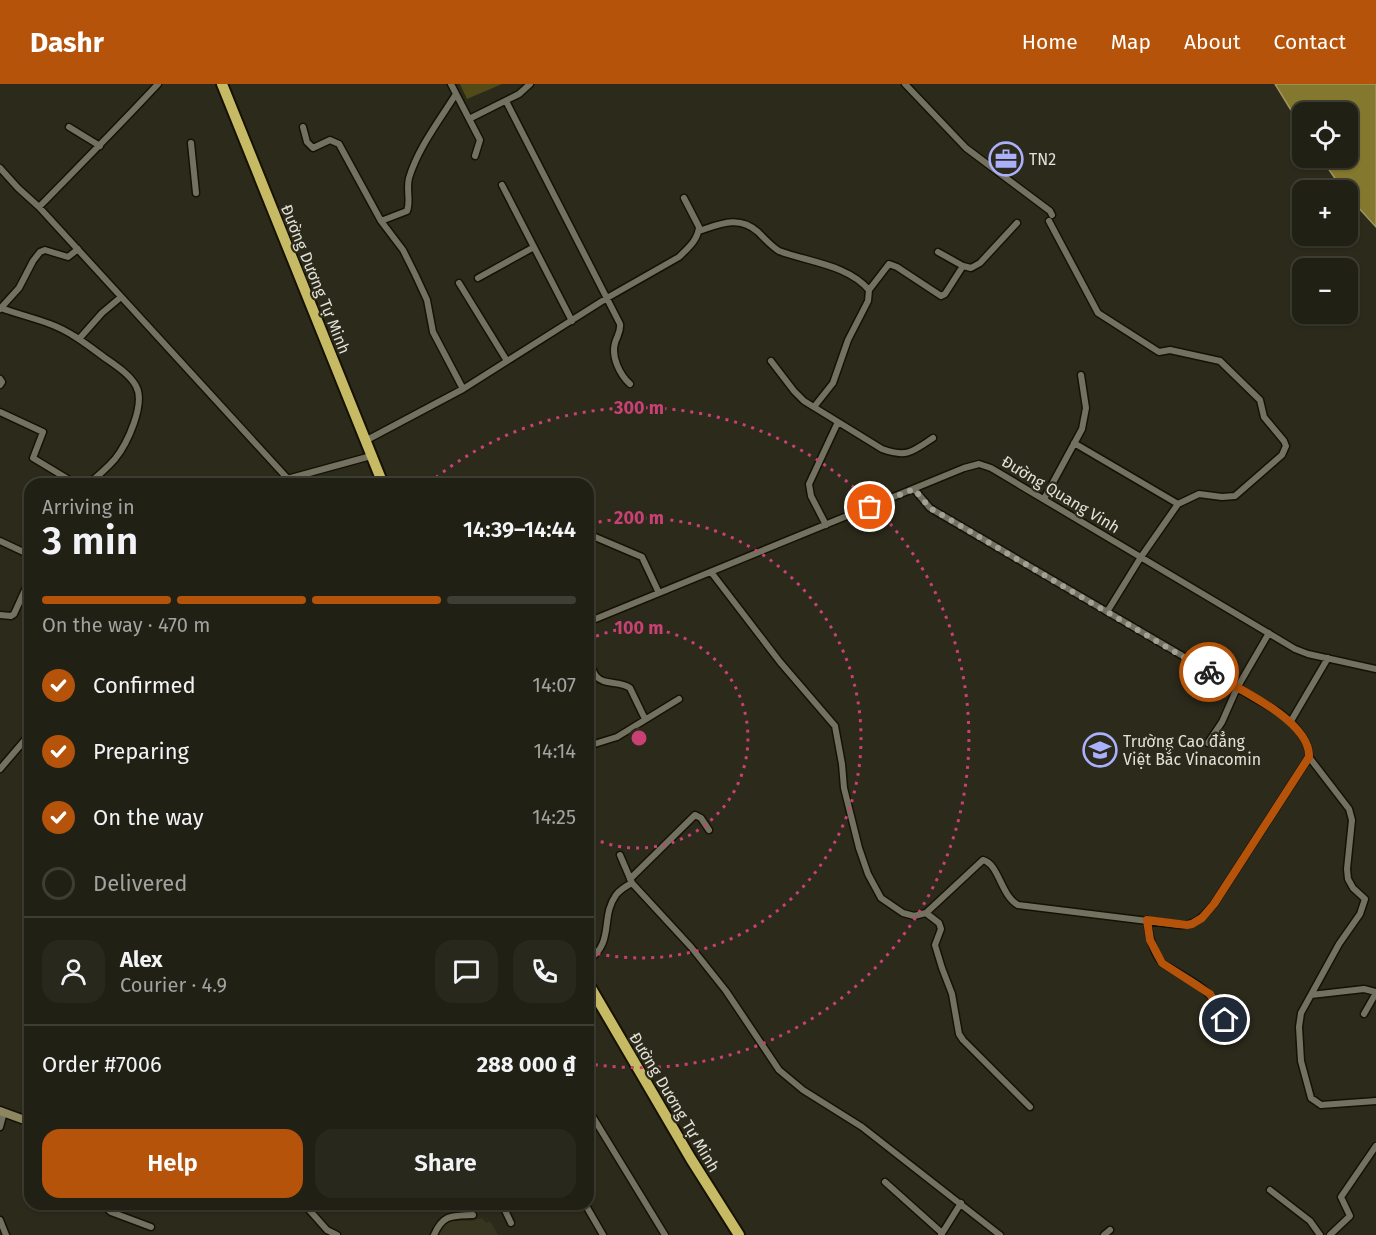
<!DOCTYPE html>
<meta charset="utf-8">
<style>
:root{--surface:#212014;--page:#29281d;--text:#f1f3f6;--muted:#a2a3a0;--line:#3e3e34;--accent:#b45309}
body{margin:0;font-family:"Fira Sans",sans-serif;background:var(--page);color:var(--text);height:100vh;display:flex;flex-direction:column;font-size:22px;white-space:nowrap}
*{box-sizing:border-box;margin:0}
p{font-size:20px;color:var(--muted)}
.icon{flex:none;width:33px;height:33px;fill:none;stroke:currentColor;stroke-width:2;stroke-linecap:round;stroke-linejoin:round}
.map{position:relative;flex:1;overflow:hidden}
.panel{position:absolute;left:24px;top:394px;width:570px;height:732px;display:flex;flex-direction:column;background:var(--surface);border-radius:18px;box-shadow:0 2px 4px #0004,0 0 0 2px var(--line)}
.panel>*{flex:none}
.tools{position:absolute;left:1292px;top:18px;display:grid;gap:12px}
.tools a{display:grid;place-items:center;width:66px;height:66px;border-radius:12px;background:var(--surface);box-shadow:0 2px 4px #0004,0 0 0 2px var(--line);font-size:30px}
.pin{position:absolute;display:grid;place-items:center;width:51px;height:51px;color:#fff;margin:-26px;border:3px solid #fff;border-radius:50%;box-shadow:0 2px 6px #0007}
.courier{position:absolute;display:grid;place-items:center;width:60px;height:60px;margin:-30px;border:4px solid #b45309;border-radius:50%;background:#fff;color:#222;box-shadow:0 2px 8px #0007}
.head em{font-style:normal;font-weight:600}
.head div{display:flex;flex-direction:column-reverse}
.head{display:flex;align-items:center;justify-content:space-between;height:102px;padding:0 18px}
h1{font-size:39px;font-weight:600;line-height:45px}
.bar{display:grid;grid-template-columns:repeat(4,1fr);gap:9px 6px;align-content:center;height:72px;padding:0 18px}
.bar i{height:8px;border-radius:4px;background:var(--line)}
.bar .current{background:var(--accent)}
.bar p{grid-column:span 4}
.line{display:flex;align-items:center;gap:15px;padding:0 18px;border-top:2px solid var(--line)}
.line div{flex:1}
.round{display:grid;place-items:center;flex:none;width:63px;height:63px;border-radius:18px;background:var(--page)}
ol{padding:0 18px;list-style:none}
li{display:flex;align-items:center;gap:18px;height:66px}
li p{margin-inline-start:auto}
li .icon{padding:6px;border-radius:50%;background:var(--accent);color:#fff;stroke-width:4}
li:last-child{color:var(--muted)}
li i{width:33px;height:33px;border:3px solid var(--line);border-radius:50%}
.cta{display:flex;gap:12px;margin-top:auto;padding:12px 18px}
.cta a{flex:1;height:69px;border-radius:18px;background:var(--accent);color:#fff;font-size:24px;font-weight:600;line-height:69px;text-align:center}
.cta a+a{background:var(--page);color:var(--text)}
header{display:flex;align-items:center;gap:36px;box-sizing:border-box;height:84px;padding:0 30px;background:var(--accent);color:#fff}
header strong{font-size:28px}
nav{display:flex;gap:33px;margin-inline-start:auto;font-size:21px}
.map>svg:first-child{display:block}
.built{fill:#37341f}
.green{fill:#524a18}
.water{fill:#83782d;stroke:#a09860;stroke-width:1.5}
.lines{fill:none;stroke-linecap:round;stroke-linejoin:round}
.street-casing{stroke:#151205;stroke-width:9}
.secondary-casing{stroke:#151205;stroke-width:11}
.highway-casing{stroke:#151205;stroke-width:14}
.street{stroke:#737160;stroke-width:6}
.secondary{stroke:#8c8761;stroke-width:8}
.highway{stroke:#c7ba64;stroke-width:10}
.done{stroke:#a3a196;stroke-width:6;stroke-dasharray:0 10.8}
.route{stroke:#b45309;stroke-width:8}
.ring{fill:none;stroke:#c94074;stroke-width:3;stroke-dasharray:3 6}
.labels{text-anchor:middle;stroke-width:4.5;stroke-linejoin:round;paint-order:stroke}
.poi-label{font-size:16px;fill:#e3e1d8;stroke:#2c2a1b;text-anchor:start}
.street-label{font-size:16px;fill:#e3e1d8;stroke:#2c2a1b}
.centre{fill:#c94074;stroke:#2c2a1b;stroke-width:3}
.ring-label{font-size:18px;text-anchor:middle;font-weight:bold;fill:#c94074;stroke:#2c2a1b;stroke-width:4.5;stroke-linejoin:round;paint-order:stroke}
</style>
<header>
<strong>Dashr</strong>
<nav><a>Home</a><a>Map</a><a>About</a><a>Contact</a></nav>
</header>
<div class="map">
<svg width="1376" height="1151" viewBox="0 0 1376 1151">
<rect width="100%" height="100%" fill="#2c2a1b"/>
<path class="built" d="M482,1134L486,1139L490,1137L498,1151H437L441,1143L450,1137H471Z"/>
<path class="green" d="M460,0H502L467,15Z"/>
<path class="water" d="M1275,0H1376V143L1347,111V106H1343L1321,74H1347V28H1302V44Z"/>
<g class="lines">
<defs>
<path id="street" d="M451,0L480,56L475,72
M905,0L966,64L1050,127L1052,131
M506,17L620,240C621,248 617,252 615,259C611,273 620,291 630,300
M469,35L519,10L530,0
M69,43L100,62
M303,43L307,58L313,64L330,56L339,60L381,137L403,166L415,190L427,216L433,248L463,305
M191,59L196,109
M0,84L18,104L39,123L288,395
M502,101L572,237
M39,123C79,82 119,42 158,0
M381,137L407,127C411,117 406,106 409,94C418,64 439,37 456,10
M1049,137L1098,229L1159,268L1170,266L1220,277L1260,316L1264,333L1284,357L1286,362L1282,371L1235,412L1222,413L1199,410L1178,420L1141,473L1107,528
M699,147C720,140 739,131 758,148C765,155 771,162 779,167C809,178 848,181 869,206L868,217L848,256L833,299L814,323
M938,168L963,182L971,184L980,179L1017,139
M478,194L534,163
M459,199L507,277
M869,206L889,180L897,183L941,212L945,210L963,182
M1,224C17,230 34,234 50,240C69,247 85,259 101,271C113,280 129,289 136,302C146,320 127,360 115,375C107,384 98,392 88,400
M0,225L19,204L33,177L40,168L45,166L68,173L78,165
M79,255L102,229L121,213
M771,277L794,307L804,317L882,365C907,374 912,368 933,354
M0,295L2,298L0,301
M0,328L43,348L33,374L76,400
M365,357L463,305L607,214L679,173C688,164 698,156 699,143L684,114
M1074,359L1178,420
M269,400L371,372
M1044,415L1082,345L1086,324L1081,291
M826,441L811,412L809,400L838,338
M588,450L642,473L659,509
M0,457L30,471
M711,488L780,578L835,642L842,680L844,704L859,764L868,790L881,814L903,829L914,832L926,829L983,776C999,780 1001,812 1018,821L1180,841C1196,842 1204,831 1214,820L1309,673C1310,656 1293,639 1280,629L930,424L914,405
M0,531L11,532L14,530L30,495
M588,538L964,384L979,380L991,384L1295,565L1308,570L1376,585
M588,572C590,578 592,587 596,592C604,602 620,596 630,604L645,635
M1291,637L1328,574
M1208,659L1222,638L1237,604L1269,549
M588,662L617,653L679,615
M1309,673L1349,725L1352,736L1347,785L1348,795L1353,804L1365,815L1360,830L1339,860L1301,929L1299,943L1301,977L1311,1014L1321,1021L1376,1017
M0,685L30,650
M620,771L632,799L691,863L726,907L779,986L803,1006L862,1043L1000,1151
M630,795L695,731L701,734L709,746
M926,829L939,839L941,845L935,861L942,884L952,910L959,950L963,956L1030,1023
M1147,836C1149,852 1152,866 1162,879C1201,903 1222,908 1228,957
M588,876C615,859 600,833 616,811C620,806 626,802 632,799
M1311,911L1364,905L1376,908
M1364,930L1376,909
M588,1025L665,1151
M0,1043L4,1028
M885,1098L942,1149
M1270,1106L1310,1137L1320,1151
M102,1120L111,1128L151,1143
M304,1120L327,1146L337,1151
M502,1120L511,1139
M585,1120L603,1151
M0,1136L6,1151
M434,1151C443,1130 452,1132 473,1131
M941,1151L961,1119
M1104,1151L1110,1146
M1330,1151L1350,1132L1341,1113L1376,1062"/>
<path id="secondary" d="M0,1027L30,1038"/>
<path id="highway" d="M222,0L383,400
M588,899L691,1075L739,1151"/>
</defs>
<use href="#street" class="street-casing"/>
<use href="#secondary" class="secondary-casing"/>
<use href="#highway" class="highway-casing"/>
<use href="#street" class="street"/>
<use href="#secondary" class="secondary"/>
<use href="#highway" class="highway"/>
</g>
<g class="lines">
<path class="done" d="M870,423L914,405L930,424L1209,588"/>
<path class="route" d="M1209,588C1237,604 1311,637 1309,673L1214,820L1202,834L1192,840L1187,841L1147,836L1150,856L1162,879L1210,910L1225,936"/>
</g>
<g class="ring">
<path d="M588 556A110 110 0 1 1 588 752"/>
<path d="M590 440A220 220 0 1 1 590 868"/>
<path d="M429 399A330 330 0 1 1 590 980"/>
</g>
<defs>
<symbol id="office-ring" viewBox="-11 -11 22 22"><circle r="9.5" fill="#2c2a1b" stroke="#aab0fb" stroke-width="1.5"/><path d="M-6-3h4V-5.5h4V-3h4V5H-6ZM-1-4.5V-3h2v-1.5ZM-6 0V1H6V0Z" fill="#aab0fb"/></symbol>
<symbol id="university-ring" viewBox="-11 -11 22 22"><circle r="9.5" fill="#2c2a1b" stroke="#aab0fb" stroke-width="1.5"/><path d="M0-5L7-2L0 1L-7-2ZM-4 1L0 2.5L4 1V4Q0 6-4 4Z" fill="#aab0fb"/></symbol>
</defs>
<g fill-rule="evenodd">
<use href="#office-ring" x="987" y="56" width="38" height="38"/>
<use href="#university-ring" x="1081" y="647" width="38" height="38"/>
</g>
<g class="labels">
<g class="poi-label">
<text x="1029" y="81">TN2</text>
<text x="1123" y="663">Trường Cao đẳng<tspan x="1123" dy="18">Việt Bắc Vinacomin</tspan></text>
</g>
<g class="street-label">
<text transform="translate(316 195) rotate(68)" y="6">Đường Dương Tự Minh</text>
<text transform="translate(1061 410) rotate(31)" y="6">Đường Quang Vinh</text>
<text transform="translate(675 1018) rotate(59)" y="6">Đường Dương Tự Minh</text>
</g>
</g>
<circle cx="639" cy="654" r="9" class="centre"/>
<g class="ring-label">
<text x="639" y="330">300 m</text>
<text x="639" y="440">200 m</text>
<text x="639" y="550">100 m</text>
</g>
</svg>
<div class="tools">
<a><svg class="icon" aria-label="locate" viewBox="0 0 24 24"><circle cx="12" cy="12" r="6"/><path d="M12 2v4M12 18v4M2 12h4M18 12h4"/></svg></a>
<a>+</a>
<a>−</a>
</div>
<div class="pin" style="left:870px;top:423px;background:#ea580c"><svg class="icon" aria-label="bag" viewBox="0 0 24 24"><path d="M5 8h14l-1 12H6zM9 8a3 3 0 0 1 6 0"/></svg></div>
<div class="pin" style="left:1225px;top:936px;background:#1f2937"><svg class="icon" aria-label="home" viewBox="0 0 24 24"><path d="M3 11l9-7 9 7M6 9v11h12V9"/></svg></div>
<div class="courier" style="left:1209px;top:588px"><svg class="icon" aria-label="bike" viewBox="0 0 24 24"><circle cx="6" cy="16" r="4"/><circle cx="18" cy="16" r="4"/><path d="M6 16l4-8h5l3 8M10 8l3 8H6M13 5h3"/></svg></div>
<section class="panel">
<div class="head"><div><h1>3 min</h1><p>Arriving in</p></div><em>14:39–14:44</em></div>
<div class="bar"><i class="current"></i><i class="current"></i><i class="current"></i><i></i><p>On the way · 470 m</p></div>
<ol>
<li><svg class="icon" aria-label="check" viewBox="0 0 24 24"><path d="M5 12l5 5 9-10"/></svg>Confirmed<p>14:07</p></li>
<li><svg class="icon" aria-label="check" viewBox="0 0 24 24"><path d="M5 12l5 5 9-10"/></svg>Preparing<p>14:14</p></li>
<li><svg class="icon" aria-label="check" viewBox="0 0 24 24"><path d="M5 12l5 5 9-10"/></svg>On the way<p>14:25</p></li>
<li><i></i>Delivered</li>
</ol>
<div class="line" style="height:108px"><a class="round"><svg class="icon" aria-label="person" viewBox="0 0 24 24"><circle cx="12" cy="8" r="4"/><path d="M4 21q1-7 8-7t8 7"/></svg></a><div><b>Alex</b><p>Courier · 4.9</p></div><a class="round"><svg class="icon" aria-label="chat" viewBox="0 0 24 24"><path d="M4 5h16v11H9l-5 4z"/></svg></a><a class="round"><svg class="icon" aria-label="phone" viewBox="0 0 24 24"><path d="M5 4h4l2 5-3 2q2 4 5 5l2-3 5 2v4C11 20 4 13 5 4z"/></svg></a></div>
<div class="line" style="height:78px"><div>Order #7006</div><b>288 000 ₫</b></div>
<div class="cta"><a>Help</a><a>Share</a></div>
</section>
</div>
